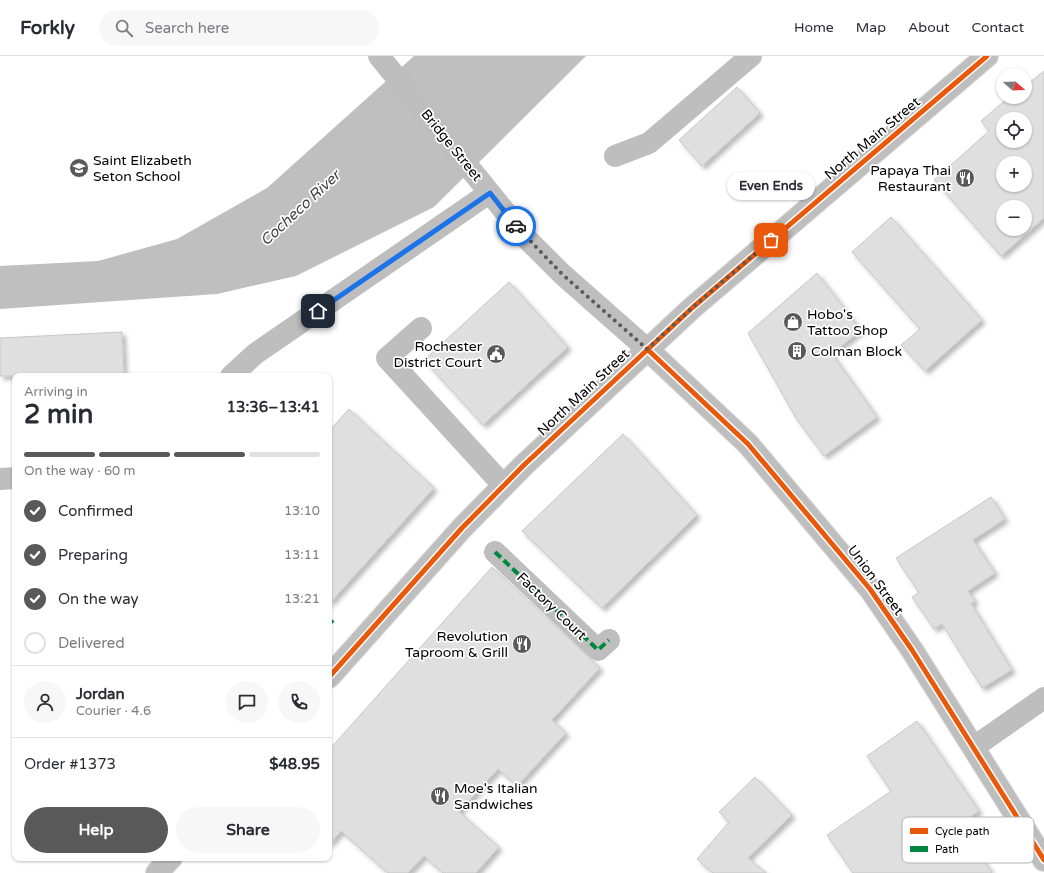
<!DOCTYPE html>
<meta charset="utf-8">
<style>
:root{--surface:#fff;--page:#f7f7f7;--text:#2b2b33;--muted:#7c7c81;--line:#e1e1e2;--accent:#595959}
body{margin:0;font-family:"Varela Round",sans-serif;background:var(--page);color:var(--text);height:100vh;display:flex;flex-direction:column;font-size:15px;white-space:nowrap}
*{box-sizing:border-box;margin:0}
p{font-size:13px;color:var(--muted)}
.icon{flex:none;width:22px;height:22px;fill:none;stroke:currentColor;stroke-width:2;stroke-linecap:round;stroke-linejoin:round}
.map{position:relative;flex:1;overflow:hidden}
.details{position:absolute;left:12px;top:317px;width:320px;height:488px;display:flex;flex-direction:column;background:var(--surface);border-radius:8px;box-shadow:0 1px 3px #0004}
.details>*{flex:none}
.needle{width:26px;rotate:109deg}
.tools{position:absolute;left:996px;top:12px;display:grid;gap:8px}
.tools a{display:grid;place-items:center;width:36px;height:36px;border-radius:50%;background:var(--surface);box-shadow:0 1px 3px #0004;font-size:20px}
.pin{position:absolute;display:grid;place-items:center;width:34px;height:34px;color:#fff;margin:-17px;border-radius:8px;box-shadow:0 2px 6px #0006}
.courier{position:absolute;display:grid;place-items:center;width:40px;height:40px;margin:-20px;border:3px solid #1a73e8;border-radius:50%;background:#fff;color:#222;box-shadow:0 1px 5px #0007}
.bubble{position:absolute;height:28px;border-radius:14px;background:var(--surface);box-shadow:0 1px 3px #0004;font-size:13px;font-weight:700;line-height:28px;text-align:center}
.summary em{font-style:normal;font-weight:700}
.summary div{display:flex;flex-direction:column-reverse}
.summary{display:flex;align-items:center;justify-content:space-between;height:68px;padding:0 12px}
h1{font-size:26px;font-weight:700;line-height:30px}
.bar{display:grid;grid-template-columns:repeat(4,1fr);gap:6px 4px;align-content:center;height:48px;padding:0 12px}
.bar i{height:5px;border-radius:3px;background:var(--line)}
.bar .selected{background:var(--accent)}
.bar p{grid-column:span 4}
.line{display:flex;align-items:center;gap:10px;padding:0 12px;border-top:1px solid var(--line)}
.line div{flex:1}
.round{display:grid;place-items:center;flex:none;width:42px;height:42px;border-radius:21px;background:var(--page)}
ol{padding:0 12px;list-style:none}
li{display:flex;align-items:center;gap:12px;height:44px}
li p{margin-inline-start:auto}
li .icon{padding:4px;border-radius:50%;background:var(--accent);color:#fff;stroke-width:4}
li:last-child{color:var(--muted)}
li i{width:22px;height:22px;border:2px solid var(--line);border-radius:50%}
.primary-button{display:flex;gap:8px;margin-top:auto;padding:8px 12px}
.primary-button a{flex:1;height:46px;border-radius:24px;background:var(--accent);color:#fff;font-size:16px;font-weight:700;line-height:46px;text-align:center}
.primary-button a+a{background:var(--page);color:var(--text)}
header{display:flex;align-items:center;gap:24px;box-sizing:border-box;height:56px;padding:0 20px;background:var(--surface);border-bottom:1px solid var(--line)}
header strong{font-size:19px}
nav{display:flex;gap:22px;margin-inline-start:auto;font-size:14px}
.search{width:280px;height:36px;background:var(--page);display:flex;align-items:center;gap:10px;box-sizing:border-box;padding:0 14px;border-radius:22px;color:var(--muted);font-size:15px}
.map>svg:first-child{display:block}
.water{fill:#bfbfbf}
.building{fill:#dfdfdf;stroke:#c7c7c7;fill-rule:evenodd;filter:url(#shadow)}
.lines{fill:none;stroke-linecap:round;stroke-linejoin:round}
.major-casing{stroke:#dbdbdb;stroke-width:24}
.minor{stroke:#bebebe;stroke-width:22}
.major{stroke:#bebebe;stroke-width:22}
.quiet{stroke:#00873e;stroke-width:4;stroke-dasharray:8 4;stroke-linecap:butt}
.cycleway-casing{stroke:#fff;stroke-width:8}
.cycleway{stroke:#e8590c;stroke-width:5}
.done{stroke:#595959;stroke-width:4;stroke-dasharray:0 7.2}
.route{stroke:#1a73e8;stroke-width:5}
.labels{text-anchor:middle;stroke-width:3.5;stroke-linejoin:round;paint-order:stroke}
.street-label{font-size:14px;fill:#000;stroke:#fff}
.poi-label{font-size:14px;fill:#000;stroke:#fff;text-anchor:start}
.water-label{font-size:15px;font-style:italic;fill:#444;stroke:#fff}
.key{fill:#fff;stroke:#b2b2b2;stroke-width:1}
.key-label{font-size:11px;fill:#000}
</style>
<header>
<strong>Forkly</strong>
<div class="search"><svg class="icon" aria-label="search" viewBox="0 0 24 24"><circle cx="10" cy="10" r="6"/><path d="M15 15l6 6"/></svg>Search here</div>
<nav><a>Home</a><a>Map</a><a>About</a><a>Contact</a></nav>
</header>
<div class="map">
<svg width="1044" height="817" viewBox="0 0 1044 817">
<defs>
<filter id="shadow"><feDropShadow dx="3.5" dy="3.5" stdDeviation="2" flood-color="#0004"/></filter>
</defs>
<rect width="100%" height="100%" fill="#fff"/>
<path class="water" d="M414,0H586L434,151L296,220L217,238L0,253V210L98,205L177,183L267,132Z"/>
<path class="building" d="M1044,15V162L1001,200L934,124L989,75L981,65L1009,41H1025V30ZM1003,63H1025V85H1003ZM1003,107H1025V129H1003ZM1003,151H1025V173H1003Z
M737,31L760,57L702,110L679,84Z
M891,161L982,264L925,315L901,289L920,273L852,196Z
M817,217L861,274L832,298L877,361L824,400L796,362L748,277Z
M509,226L568,291L483,369L424,304Z
M122,276L124,320H0V282Z
M349,353L434,432L329,548V375Z
M623,378L697,459L602,552L522,475Z
M991,441L1005,463L973,484L995,517L968,535L975,545L971,548L1012,614L982,632L942,568L934,573L912,541L919,537L896,502Z
M492,511L600,612L552,664L566,677L517,730L498,713L459,756L499,791L476,817H443L424,800L408,817H388L341,775L329,789V694Z
M917,665L979,755L959,769L992,817H853L827,779L891,735L867,700Z
M755,721L792,759L748,802L766,817H713L697,803L729,766L719,756Z"/>
<g class="lines">
<defs>
<path id="major" d="M647,293L748,388L870,533L912,594L1044,804
M329,621L462,472L524,409L692,252L987,0
M157,817L171,802"/>
</defs>
<use href="#major" class="major-casing"/>
<path class="minor" d="M379,0L527,183L562,218L647,293
M615,100L649,87L751,0
M421,272L387,302L503,429
M231,320L255,298L489,137
M0,423L15,422
M495,496L598,594L609,584
M974,691L1044,642"/>
<use href="#major" class="major"/>
<path class="quiet" d="M495,496L598,594L609,584
M329,563L333,567"/>
<defs>
<path id="cycleway" d="M647,293L748,388L870,533L912,594L1044,804
M329,621L462,472L524,409L692,252L987,0"/>
</defs>
<use href="#cycleway" class="cycleway-casing"/>
<use href="#cycleway" class="cycleway"/>
</g>
<g class="lines">
<path class="done" d="M516,170L562,218L647,293L692,252L771,184"/>
<path class="route" d="M318,255L490,137L516,170"/>
</g>
<defs>
<symbol id="school-disc" viewBox="-11 -11 22 22"><circle r="9.5" fill="#595959" stroke="#fff"/><path d="M0-5L7-2L0 1L-7-2ZM-4 1L0 2.5L4 1V4Q0 6-4 4Z" fill="#fff"/></symbol>
<symbol id="restaurant-disc" viewBox="-11 -11 22 22"><circle r="9.5" fill="#595959" stroke="#fff"/><path d="M-5-6h1v4h1v-4h1v4h1v-4h1v5L-1.5 .5V6h-2V.5L-5-1ZM5-6V6H3V1.5H1.5Q1.5-4 5-6Z" fill="#fff"/></symbol>
<symbol id="shop-disc" viewBox="-11 -11 22 22"><circle r="9.5" fill="#595959" stroke="#fff"/><path d="M-5-2.5h2.3a2.7 3.5 0 0 1 5.4 0H5L5.5 6h-11ZM-1.5-2.5h3a1.5 2.3 0 0 0-3 0Z" fill="#fff"/></symbol>
<symbol id="building-disc" viewBox="-11 -11 22 22"><circle r="9.5" fill="#595959" stroke="#fff"/><path d="M-4-6H4V6H1V3H-1V6H-4ZM-2.5-4.3h1.7v1.8h-1.7ZM.8-4.3h1.7v1.8H.8ZM-2.5-1h1.7V.8h-1.7ZM.8-1h1.7V.8H.8Z" fill="#fff"/></symbol>
<symbol id="civic-disc" viewBox="-11 -11 22 22"><circle r="9.5" fill="#595959" stroke="#fff"/><path d="M-.6-6.5H3V-4.5H.6V-3L4-1V1h2V6H-6V1h2V-1L-.6-3ZM-1.2 2.5V6h2.4V2.5Z" fill="#fff"/></symbol>
</defs>
<g fill-rule="evenodd">
<use href="#school-disc" x="68" y="101" width="22" height="22"/>
<use href="#restaurant-disc" x="954" y="111" width="22" height="22"/>
<use href="#shop-disc" x="782" y="255" width="22" height="22"/>
<use href="#building-disc" x="786" y="284" width="22" height="22"/>
<use href="#civic-disc" x="485" y="287" width="22" height="22"/>
<use href="#restaurant-disc" x="511" y="577" width="22" height="22"/>
<use href="#restaurant-disc" x="429" y="729" width="22" height="22"/>
</g>
<g class="labels">
<g class="street-label">
<text transform="translate(872 82) rotate(-40)" y="5">North Main Street</text>
<text transform="translate(452 89) rotate(51)" y="5">Bridge Street</text>
<text transform="translate(583 336) rotate(-43)" y="5">North Main Street</text>
<text transform="translate(876 524) rotate(53)" y="5">Union Street</text>
<text transform="translate(552 550) rotate(44)" y="5">Factory Court</text>
</g>
<g class="poi-label">
<text x="93" y="109">Saint Elizabeth<tspan x="93" dy="16">Seton School</tspan></text>
<text x="951" y="119" text-anchor="end">Papaya Thai<tspan x="951" dy="16">Restaurant</tspan></text>
<text x="807" y="263">Hobo's<tspan x="807" dy="16">Tattoo Shop</tspan></text>
<text x="482" y="295" text-anchor="end">Rochester<tspan x="482" dy="16">District Court</tspan></text>
<text x="811" y="300">Colman Block</text>
<text x="508" y="585" text-anchor="end">Revolution<tspan x="508" dy="16">Taproom &amp; Grill</tspan></text>
<text x="454" y="737">Moe's Italian<tspan x="454" dy="16">Sandwiches</tspan></text>
</g>
<g class="water-label">
<text transform="translate(300 152) rotate(-43)" y="5">Cocheco River</text>
</g>
</g>
<rect x="902" y="761" width="132" height="46" rx="6" class="key"/>
<rect x="910" y="772" width="18" height="6" fill="#e8590c"/>
<rect x="910" y="790" width="18" height="6" fill="#00873e"/>
<g class="key-label">
<text x="935" y="779">Cycle path</text>
<text x="935" y="797">Path</text>
</g>
</svg>
<div class="tools">
<a><svg class="needle" viewBox="-14 -14 28 28"><path d="M0-13l5 13h-10z" fill="#e53935"/><path d="M0 13l5-13h-10z" fill="#7c7c81"/></svg></a>
<a><svg class="icon" aria-label="locate" viewBox="0 0 24 24"><circle cx="12" cy="12" r="6"/><path d="M12 2v4M12 18v4M2 12h4M18 12h4"/></svg></a>
<a>+</a>
<a>−</a>
</div>
<div class="pin" style="left:771px;top:184px;background:#ea580c"><svg class="icon" aria-label="bag" viewBox="0 0 24 24"><path d="M5 8h14l-1 12H6zM9 8a3 3 0 0 1 6 0"/></svg></div>
<div class="pin" style="left:318px;top:255px;background:#1f2937"><svg class="icon" aria-label="home" viewBox="0 0 24 24"><path d="M3 11l9-7 9 7M6 9v11h12V9"/></svg></div>
<div class="courier" style="left:516px;top:170px"><svg class="icon" aria-label="car" viewBox="0 0 24 24"><path d="M5 17H2v-5l4-1 3-4h7l3 4 3 1v5h-3M9 17h6M6 11h13"/><circle cx="7" cy="17" r="2"/><circle cx="17" cy="17" r="2"/></svg></div>
<div class="bubble" style="left:727px;top:116px;width:88px">Even Ends</div>
<section class="details">
<div class="summary"><div><h1>2 min</h1><p>Arriving in</p></div><em>13:36–13:41</em></div>
<div class="bar"><i class="selected"></i><i class="selected"></i><i class="selected"></i><i></i><p>On the way · 60 m</p></div>
<ol>
<li><svg class="icon" aria-label="check" viewBox="0 0 24 24"><path d="M5 12l5 5 9-10"/></svg>Confirmed<p>13:10</p></li>
<li><svg class="icon" aria-label="check" viewBox="0 0 24 24"><path d="M5 12l5 5 9-10"/></svg>Preparing<p>13:11</p></li>
<li><svg class="icon" aria-label="check" viewBox="0 0 24 24"><path d="M5 12l5 5 9-10"/></svg>On the way<p>13:21</p></li>
<li><i></i>Delivered</li>
</ol>
<div class="line" style="height:72px"><a class="round"><svg class="icon" aria-label="person" viewBox="0 0 24 24"><circle cx="12" cy="8" r="4"/><path d="M4 21q1-7 8-7t8 7"/></svg></a><div><b>Jordan</b><p>Courier · 4.6</p></div><a class="round"><svg class="icon" aria-label="chat" viewBox="0 0 24 24"><path d="M4 5h16v11H9l-5 4z"/></svg></a><a class="round"><svg class="icon" aria-label="phone" viewBox="0 0 24 24"><path d="M5 4h4l2 5-3 2q2 4 5 5l2-3 5 2v4C11 20 4 13 5 4z"/></svg></a></div>
<div class="line" style="height:52px"><div>Order #1373</div><b>$48.95</b></div>
<div class="primary-button"><a>Help</a><a>Share</a></div>
</section>
</div>
